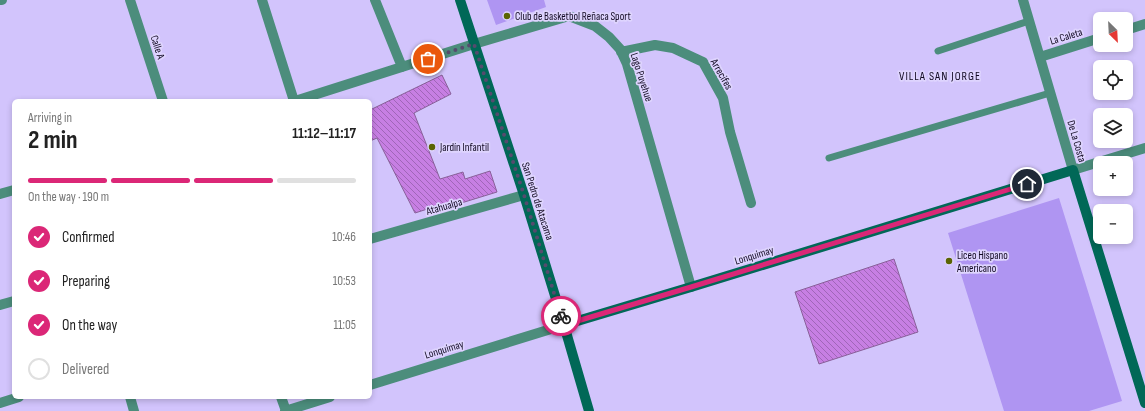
<!DOCTYPE html>
<meta charset="utf-8">
<style>
:root{--surface:#fff;--page:#f2f2f2;--text:#222;--muted:#767676;--line:#e0e0e0;--accent:#db2777}
body{margin:0;font-family:"Sofia Sans Condensed",sans-serif;background:var(--page);color:var(--text);height:100vh;display:flex;flex-direction:column;font-size:15px;white-space:nowrap}
*{box-sizing:border-box;margin:0}
p{font-size:13px;color:var(--muted)}
.icon{flex:none;width:22px;height:22px;fill:none;stroke:currentColor;stroke-width:2;stroke-linecap:round;stroke-linejoin:round}
.map{position:relative;flex:1;overflow:hidden}
.drawer{position:absolute;left:12px;top:99px;width:360px;height:300px;display:flex;flex-direction:column;background:var(--surface);border-radius:6px;box-shadow:0 2px 6px #0003}
.drawer>*{flex:none}
.needle{width:26px;rotate:156deg}
.controls{position:absolute;left:1093px;top:12px;display:grid;gap:8px}
.controls a{display:grid;place-items:center;width:40px;height:40px;border-radius:6px;background:var(--surface);box-shadow:0 2px 6px #0003;font-size:20px}
.pin{position:absolute;display:grid;place-items:center;width:34px;height:34px;color:#fff;margin:-17px;border:2px solid #fff;border-radius:50%;box-shadow:0 1px 4px #0007}
.courier{position:absolute;display:grid;place-items:center;width:40px;height:40px;margin:-20px;border:3px solid #db2777;border-radius:50%;background:#fff;color:#222;box-shadow:0 1px 5px #0007}
.headline em{font-style:normal;font-weight:700}
.headline div{display:flex;flex-direction:column-reverse}
.headline{display:flex;align-items:center;justify-content:space-between;height:68px;padding:0 16px}
h1{font-size:26px;font-weight:700;line-height:30px}
.bar{display:grid;grid-template-columns:repeat(4,1fr);gap:6px 4px;align-content:center;height:48px;padding:0 16px}
.bar i{height:5px;border-radius:3px;background:var(--line)}
.bar .current{background:var(--accent)}
.bar p{grid-column:span 4}
ol{padding:0 16px;list-style:none}
li{display:flex;align-items:center;gap:12px;height:44px}
li p{margin-inline-start:auto}
li .icon{padding:4px;border-radius:50%;background:var(--accent);color:#fff;stroke-width:4}
li:last-child{color:var(--muted)}
li i{width:22px;height:22px;border:2px solid var(--line);border-radius:50%}
.map>svg:first-child{display:block}
.green{fill:#af95f2}
.building{fill:url(#building-back-hatch);stroke:#896099}
.lines{fill:none;stroke-linecap:round;stroke-linejoin:round}
.lane{stroke:#4c8d7c;stroke-width:7}
.street{stroke:#4c8d7c;stroke-width:10}
.secondary{stroke:#016857;stroke-width:10}
.done{stroke:#554b6e;stroke-width:4;stroke-dasharray:0 7.2}
.route{stroke:#db2777;stroke-width:5}
.poi-dot{fill:#5b6403;stroke:#ded4fe;stroke-width:1.5}
.labels{text-anchor:middle;stroke-width:3.5;stroke-linejoin:round;paint-order:stroke}
.poi-label{font-size:11px;fill:#120a22;stroke:#ded4fe;text-anchor:start}
.street-label{font-size:11px;fill:#120a22;stroke:#ded4fe}
.neighbourhood-label{font-size:12px;letter-spacing:1px;fill:#120a22;stroke:#ded4fe}
</style>
<div class="map">
<svg width="1145" height="411" viewBox="0 0 1145 411">
<defs>
<pattern id="building-back-hatch" width="6" height="6" patternUnits="userSpaceOnUse"><rect width="6" height="6" fill="#c77fe3"/><path d="M-1 5l2 2M0 0l6 6M5-1l2 2" fill="none" stroke="#a066b8"/></pattern>
</defs>
<rect width="100%" height="100%" fill="#d2c4fc"/>
<path class="green" d="M487,0H544L546,7L496,25Z
M1059,198L1122,401L1089,411H1004L948,233Z"/>
<path class="building" d="M442,75L451,94L414,113L440,179L463,172L465,179L490,171L497,192L445,208L443,204L415,213L377,138L370,141V110Z
M894,259L918,332L819,364L795,292Z"/>
<g class="lines">
<path class="lane" d="M938,51L1029,21
M829,158L1050,93"/>
<path class="street" d="M0,0H2
M130,0L163,101
M262,0L294,101
M375,0L402,67
M1023,0L1073,170L1145,148
M1126,30L1145,24
M621,52L655,45L673,48L703,62L723,98L730,132L751,203
M1040,57L1100,38
M295,101L474,44L569,16L595,26L609,37L620,49L627,64L691,287
M0,194L14,190
M370,239L524,195
M0,305L14,301
M370,385L564,325
M130,397L134,411
M281,397L286,411
M0,403L19,397
M285,411L330,397"/>
<path class="secondary" d="M460,0L524,195L564,325L589,411
M564,325L691,287L1073,170L1145,403"/>
</g>
<g class="lines">
<path class="done" d="M428,59L474,44L524,195L561,316"/>
<path class="route" d="M561,316L564,325L691,287L1027,184"/>
</g>
<g class="poi-dot">
<circle cx="507" cy="16" r="4"/>
<circle cx="432" cy="147" r="4"/>
<circle cx="949" cy="261" r="4"/>
</g>
<g class="labels">
<g class="poi-label">
<text x="515" y="20">Club de Basketbol Reñaca Sport</text>
<text x="440" y="151">Jardín Infantil</text>
<text x="957" y="259">Liceo Hispano<tspan x="957" dy="13">Americano</tspan></text>
</g>
<g class="street-label">
<text transform="translate(1066 36) rotate(-17)" y="4">La Caleta</text>
<text transform="translate(158 47) rotate(72)" y="4">Calle A</text>
<text transform="translate(722 74) rotate(60)" y="4">Arrecifes</text>
<text transform="translate(642 77) rotate(72)" y="4">Lago Puyehue</text>
<text transform="translate(1077 141) rotate(74)" y="4">De La Costa</text>
<text transform="translate(538 201) rotate(72)" y="4">San Pedro de Atacama</text>
<text transform="translate(444 206) rotate(-16)" y="4">Atahualpa</text>
<text transform="translate(754 255) rotate(-17)" y="4">Lonquimay</text>
<text transform="translate(444 349) rotate(-17)" y="4">Lonquimay</text>
</g>
<g class="neighbourhood-label">
<text x="940" y="80">VILLA SAN JORGE</text>
</g>
</g>
</svg>
<div class="controls">
<a><svg class="needle" viewBox="-14 -14 28 28"><path d="M0-13l5 13h-10z" fill="#e53935"/><path d="M0 13l5-13h-10z" fill="#767676"/></svg></a>
<a><svg class="icon" aria-label="locate" viewBox="0 0 24 24"><circle cx="12" cy="12" r="6"/><path d="M12 2v4M12 18v4M2 12h4M18 12h4"/></svg></a>
<a><svg class="icon" aria-label="layers" viewBox="0 0 24 24"><path d="M12 4l9 5-9 5-9-5zM3 14l9 5 9-5"/></svg></a>
<a>+</a>
<a>−</a>
</div>
<div class="pin" style="left:428px;top:59px;background:#ea580c"><svg class="icon" aria-label="bag" viewBox="0 0 24 24"><path d="M5 8h14l-1 12H6zM9 8a3 3 0 0 1 6 0"/></svg></div>
<div class="pin" style="left:1027px;top:184px;background:#1f2937"><svg class="icon" aria-label="home" viewBox="0 0 24 24"><path d="M3 11l9-7 9 7M6 9v11h12V9"/></svg></div>
<div class="courier" style="left:561px;top:316px"><svg class="icon" aria-label="bike" viewBox="0 0 24 24"><circle cx="6" cy="16" r="4"/><circle cx="18" cy="16" r="4"/><path d="M6 16l4-8h5l3 8M10 8l3 8H6M13 5h3"/></svg></div>
<section class="drawer">
<div class="headline"><div><h1>2 min</h1><p>Arriving in</p></div><em>11:12–11:17</em></div>
<div class="bar"><i class="current"></i><i class="current"></i><i class="current"></i><i></i><p>On the way · 190 m</p></div>
<ol>
<li><svg class="icon" aria-label="check" viewBox="0 0 24 24"><path d="M5 12l5 5 9-10"/></svg>Confirmed<p>10:46</p></li>
<li><svg class="icon" aria-label="check" viewBox="0 0 24 24"><path d="M5 12l5 5 9-10"/></svg>Preparing<p>10:53</p></li>
<li><svg class="icon" aria-label="check" viewBox="0 0 24 24"><path d="M5 12l5 5 9-10"/></svg>On the way<p>11:05</p></li>
<li><i></i>Delivered</li>
</ol>
</section>
</div>
